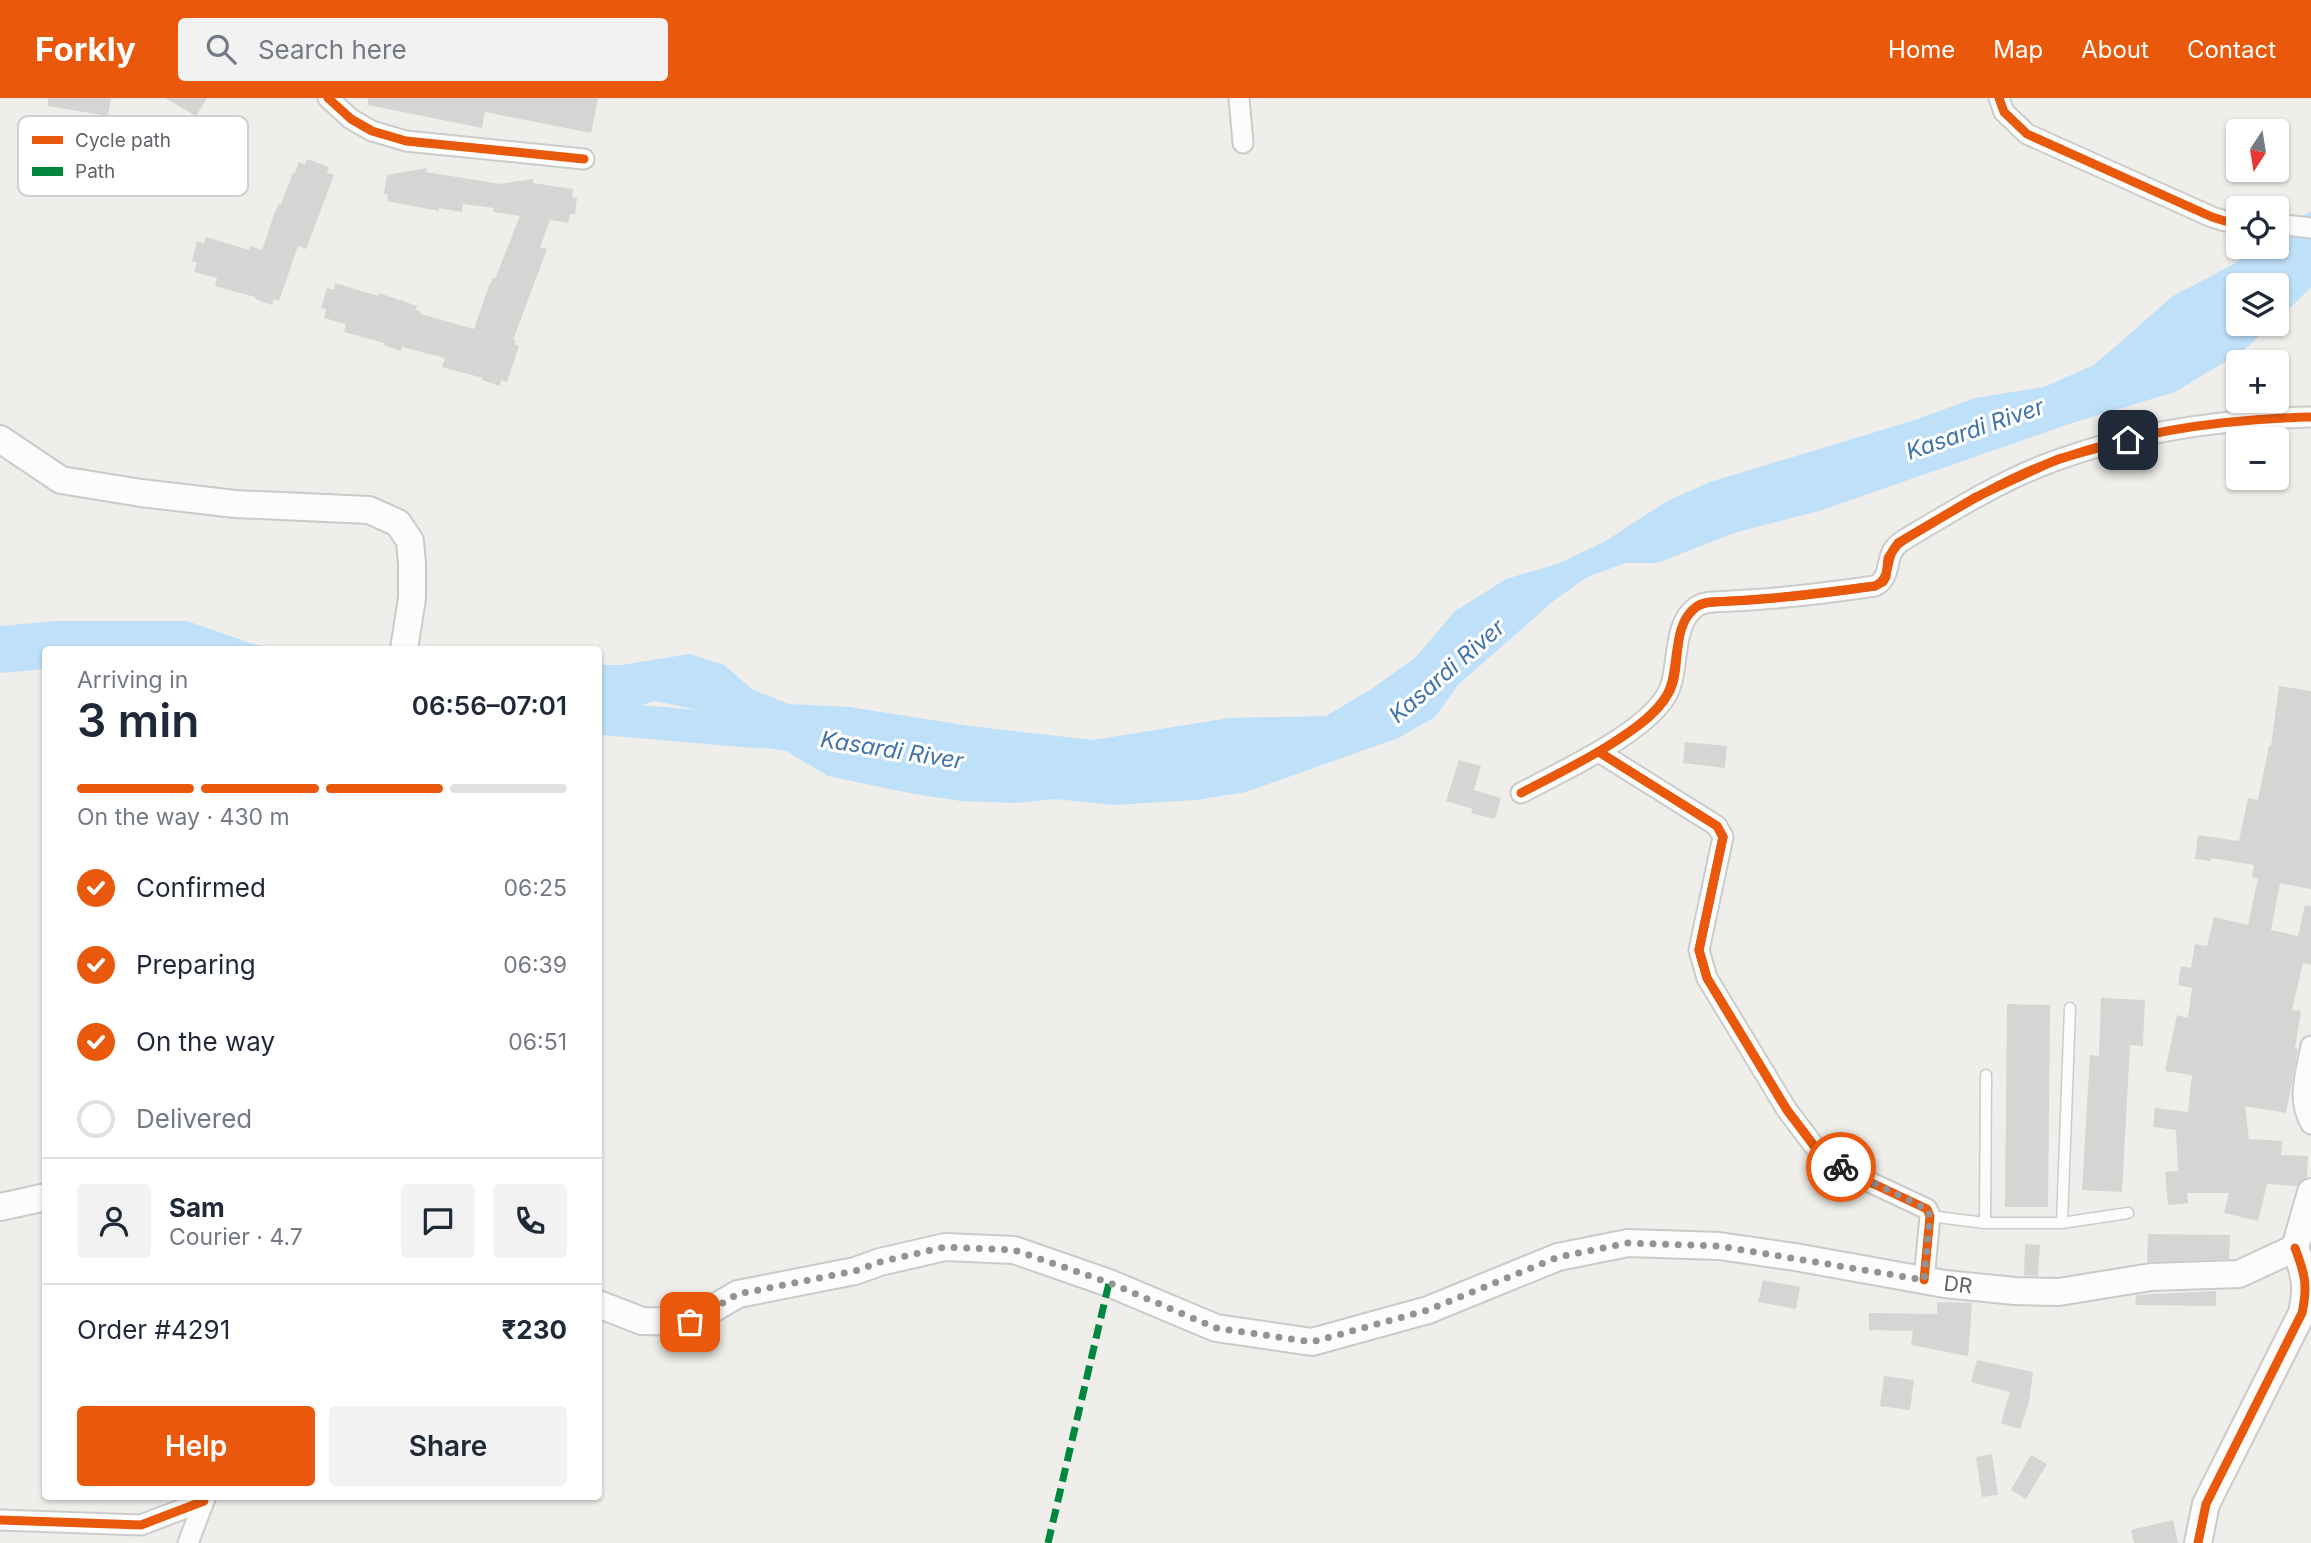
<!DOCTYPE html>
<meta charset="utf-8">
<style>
:root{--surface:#fff;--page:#f2f2f3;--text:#1f2937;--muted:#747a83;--line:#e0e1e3;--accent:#ea580c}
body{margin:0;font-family:Inter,sans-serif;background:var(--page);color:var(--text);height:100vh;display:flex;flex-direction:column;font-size:26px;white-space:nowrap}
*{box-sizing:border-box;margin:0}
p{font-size:23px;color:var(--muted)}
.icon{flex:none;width:38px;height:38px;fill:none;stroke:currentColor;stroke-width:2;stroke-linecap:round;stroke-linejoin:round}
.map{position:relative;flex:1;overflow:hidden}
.details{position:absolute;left:42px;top:548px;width:560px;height:854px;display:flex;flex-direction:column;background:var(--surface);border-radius:7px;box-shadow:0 2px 5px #0004}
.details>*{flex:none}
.needle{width:46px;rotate:192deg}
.buttons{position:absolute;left:2226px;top:21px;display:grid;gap:14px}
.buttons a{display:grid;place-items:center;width:63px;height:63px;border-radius:7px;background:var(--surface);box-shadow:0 2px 5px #0004;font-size:35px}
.pin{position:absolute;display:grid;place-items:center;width:60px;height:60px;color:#fff;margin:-30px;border-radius:14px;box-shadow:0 4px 10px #0006}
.courier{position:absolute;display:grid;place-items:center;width:70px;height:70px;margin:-35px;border:5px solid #ea580c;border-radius:50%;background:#fff;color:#222;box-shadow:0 2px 9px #0007}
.overview em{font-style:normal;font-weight:600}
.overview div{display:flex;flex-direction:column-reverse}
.overview{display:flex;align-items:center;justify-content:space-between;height:119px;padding:0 35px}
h1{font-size:46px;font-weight:600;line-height:52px}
.bar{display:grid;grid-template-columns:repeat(4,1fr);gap:10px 7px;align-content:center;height:84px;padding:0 35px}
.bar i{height:9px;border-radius:5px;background:var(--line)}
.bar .active{background:var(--accent)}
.bar p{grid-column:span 4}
.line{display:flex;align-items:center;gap:18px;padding:0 35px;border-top:2px solid var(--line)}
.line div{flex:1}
.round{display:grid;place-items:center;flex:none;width:74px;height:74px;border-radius:7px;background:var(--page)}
ol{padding:0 35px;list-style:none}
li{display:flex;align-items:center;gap:21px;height:77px}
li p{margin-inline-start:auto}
li .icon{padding:7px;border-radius:50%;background:var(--accent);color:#fff;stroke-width:4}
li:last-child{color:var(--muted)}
li i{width:38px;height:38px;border:4px solid var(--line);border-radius:50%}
.cta{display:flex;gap:14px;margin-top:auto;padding:14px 35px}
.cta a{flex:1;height:80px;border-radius:7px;background:var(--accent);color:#fff;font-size:28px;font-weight:600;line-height:80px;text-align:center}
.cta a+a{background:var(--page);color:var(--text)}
header{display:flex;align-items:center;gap:42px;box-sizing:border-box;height:98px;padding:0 35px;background:var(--accent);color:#fff}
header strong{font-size:33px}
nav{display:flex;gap:38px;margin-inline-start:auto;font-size:24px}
.search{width:490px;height:63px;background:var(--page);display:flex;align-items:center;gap:18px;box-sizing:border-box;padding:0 24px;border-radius:7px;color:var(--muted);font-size:26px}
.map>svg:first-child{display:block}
.water{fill:#bfe0f9}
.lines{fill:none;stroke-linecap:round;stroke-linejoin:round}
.river{stroke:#bfe0f9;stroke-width:33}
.building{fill:#d6d5d3}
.lane-casing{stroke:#cbcccc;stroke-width:13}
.street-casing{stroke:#cbcccc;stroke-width:23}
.secondary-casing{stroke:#cacacb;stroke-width:30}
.lane{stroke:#fdfcfc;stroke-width:10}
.street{stroke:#fdfcfc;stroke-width:19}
.secondary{stroke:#fdfcfc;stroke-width:26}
.quiet{stroke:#00873e;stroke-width:7;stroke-dasharray:14 7;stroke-linecap:butt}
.cycleway-casing{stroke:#fff;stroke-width:13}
.cycleway{stroke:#e8590c;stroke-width:9}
.done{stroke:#919496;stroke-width:7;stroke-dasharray:0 12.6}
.route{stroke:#ea580c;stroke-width:9}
.labels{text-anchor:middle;stroke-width:6;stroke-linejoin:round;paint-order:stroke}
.street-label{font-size:21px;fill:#5f6368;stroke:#fff}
.water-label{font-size:23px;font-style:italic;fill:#4174aa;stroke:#fff}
.key{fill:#fff;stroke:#cfd0d2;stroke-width:2}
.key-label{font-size:19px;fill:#5f6368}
</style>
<header>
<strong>Forkly</strong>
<div class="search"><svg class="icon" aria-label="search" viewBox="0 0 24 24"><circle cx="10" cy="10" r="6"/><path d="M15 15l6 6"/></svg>Search here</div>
<nav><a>Home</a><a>Map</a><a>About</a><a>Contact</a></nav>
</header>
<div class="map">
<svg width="2311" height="1445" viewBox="0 0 2311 1445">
<rect width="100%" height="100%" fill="#efeeea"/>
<path class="water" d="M2311,113V189L2277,223V187H2238V226H2274L2241,254L2175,294L2069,326L1819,413L1737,434L1657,465H1625L1587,479L1552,504L1457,588L1435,619L1398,640L1246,694L1196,702L1114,707L1055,701L1015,705L961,703L914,696L828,678L786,653L739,646L714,628L698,612L655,603L617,614L599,616L598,567H621L690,556L724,567L753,592L789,606L849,609L970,628L1093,642L1229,620L1326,618L1370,592L1415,560L1454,514L1506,481L1557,466L1604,444L1667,403L1710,384L1915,322L1975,300L2044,289L2094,267L2173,198L2234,166L2256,149H2277V132Z
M56,523H187L253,546L277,551H46L45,571L0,575V528Z"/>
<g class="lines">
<path class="river" d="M598,620L760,634"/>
</g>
<path class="building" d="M48,0H111L108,18L48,8Z
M165,0H207L196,18Z
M368,0H598L591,35L485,14L482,30L368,7Z
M307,61L329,69L327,75L334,77L306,151L298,148L279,203L274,201L272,207L255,201V199L215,188L217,180L194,174L197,165L192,163L197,143L204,146L206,139L249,152L250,148L262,152L275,114L279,106H281L293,75H295L299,64L305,67Z
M427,70L426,74L500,86L533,81V85L573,91L572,99L577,100L575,117L570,116L568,125L550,122L540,149L547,151L513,242L516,243L514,246L519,248L507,284L501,282L500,288L482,282L483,280L442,269L445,260L402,249L401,253L384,247V245L344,234L346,226L324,220L326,211L321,210L327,190L334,192L335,185L378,198L379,195L417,208L416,212L421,214L420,216L474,231L489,188L493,180L495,181L520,118L493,114L494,110L463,106L462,114L439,110V113L387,103L388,96H384L387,77Z
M2279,588L2311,593V791L2280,785L2271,832L2298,838L2305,807L2311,808V867L2303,865L2292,912L2301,913L2295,950L2298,951L2286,1015L2245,1008L2249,1041L2282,1043L2281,1057L2308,1058L2307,1079L2297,1088L2267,1086L2258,1123L2224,1115L2229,1095H2187L2188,1105L2168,1107L2165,1074L2178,1073L2176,1032L2153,1029L2155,1010L2188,1014L2192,977L2165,973L2177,917L2188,920L2192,890L2178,887L2181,868L2191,870L2195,846L2207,848L2214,819L2248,827L2258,780L2252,779L2254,767L2211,760V763L2195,761L2198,737L2239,743L2248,700L2258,702L2269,648H2271Z
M1685,644L1727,648L1725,670L1683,665Z
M1459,662L1481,668L1474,692L1501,700L1495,721L1471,715L1473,711L1446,703Z
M2101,900L2145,902L2143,948L2130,947L2122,1094L2082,1092L2090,957L2099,958Z
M2007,906L2050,907L2048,1109H2005Z
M2148,1136L2230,1137L2229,1161L2147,1164Z
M2025,1146L2040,1147L2038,1178L2024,1177Z
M1763,1182L1800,1189L1796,1211L1758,1204Z
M2216,1193V1208L2135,1207L2136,1197Z
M1937,1204L1972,1205L1968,1258L1911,1247L1913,1233L1869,1232V1215L1937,1216Z
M1977,1262L2033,1274L2029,1304L2020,1331L2001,1325L2010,1294L1971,1284Z
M1884,1278L1914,1282L1910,1312L1880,1308Z
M1992,1356L1998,1397L1982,1399L1976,1359Z
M2031,1357L2047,1366L2026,1401L2011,1392Z
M2173,1422L2178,1445H2134L2131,1432Z"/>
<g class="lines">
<defs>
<path id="lane" d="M1930,1118L1985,1125H2062L2128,1115
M1985,1125L1986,977
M2062,1125L2070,910"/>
<path id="street" d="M328,0L351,21L372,33L406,43L584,61
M1239,0L1243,45
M1999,0L2004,14L2027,36L2212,119L2225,123L2238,124
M2277,126L2311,130
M1599,654L1717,728L1723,739L1699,852L1707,880L1787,1012L1815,1049L1837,1066L1859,1079L1927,1111L1930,1118L1924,1182
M1521,695C1562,673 1642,637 1666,598C1681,574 1670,528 1696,509C1705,502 1721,504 1732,503C1780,501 1827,495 1875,488C1895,478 1881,455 1904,442C1952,413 2007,379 2060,361C2139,333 2227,321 2311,319
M2311,948C2306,976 2296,1001 2311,1026
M0,1422L141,1427L204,1403
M188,1445L206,1398"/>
<path id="secondary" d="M0,341L61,382L141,395L235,406L369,412L398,425L410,443L412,466V500L404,551
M0,1109L46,1099
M598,1206L642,1223L690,1224L738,1196L855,1173L880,1164L945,1149L1014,1152L1109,1185L1216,1230L1312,1244L1428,1212L1558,1159L1628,1145L1719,1148L1795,1159L1945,1186L2015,1193L2059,1194L2151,1179L2239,1176L2295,1150L2311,1094
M2198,1445L2206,1406L2302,1215C2308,1188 2305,1176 2295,1150"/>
</defs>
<use href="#lane" class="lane-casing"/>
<use href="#street" class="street-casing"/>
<use href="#secondary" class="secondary-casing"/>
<use href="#lane" class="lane"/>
<use href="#street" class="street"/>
<use href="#secondary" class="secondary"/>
<path class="quiet" d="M1048,1445L1109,1185"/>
<defs>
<path id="cycleway" d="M328,0L351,21L372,33L406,43L584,61
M1999,0L2004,14L2027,36L2212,119L2225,123L2238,124
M1599,654L1717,728L1723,739L1699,852L1707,880L1787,1012L1815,1049L1837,1066L1859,1079L1927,1111L1930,1118L1924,1182
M1521,695C1562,673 1642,637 1666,598C1681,574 1670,528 1696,509C1705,502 1721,504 1732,503C1780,501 1827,495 1875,488C1895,478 1881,455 1904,442C1952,413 2007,379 2060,361C2139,333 2227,321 2311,319
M0,1422L141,1427L204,1403
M2198,1445L2206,1406L2302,1215C2308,1188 2305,1176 2295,1150"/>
</defs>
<use href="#cycleway" class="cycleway-casing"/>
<use href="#cycleway" class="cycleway"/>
</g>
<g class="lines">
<path class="done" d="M690,1224L738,1196L855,1173L880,1164L945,1149L1014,1152L1110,1185L1216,1230L1312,1244L1428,1212L1558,1159L1628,1145L1719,1148L1924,1182L1930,1118L1927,1111L1841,1069"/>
<path class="route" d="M1841,1069L1815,1049L1787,1012L1707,880L1699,852L1723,739L1717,728L1599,654C1624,637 1664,616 1673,585C1680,561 1673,528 1695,510C1704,502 1720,504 1731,503C1780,501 1827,494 1875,488L1883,484L1886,479L1888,460L1898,445L1976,399L2058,361L2128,342"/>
</g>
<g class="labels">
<g class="street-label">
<text transform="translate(1958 1187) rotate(7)" y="7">DR</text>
</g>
<g class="water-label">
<text transform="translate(1975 331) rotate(-19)" y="8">Kasardi River</text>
<text transform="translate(1447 573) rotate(-41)" y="8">Kasardi River</text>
<text transform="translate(892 652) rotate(9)" y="8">Kasardi River</text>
</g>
</g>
<rect x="18" y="18" width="230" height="80" rx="10" class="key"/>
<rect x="32" y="38" width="31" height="8" fill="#e8590c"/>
<rect x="32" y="69" width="31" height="9" fill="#00873e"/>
<g class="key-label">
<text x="75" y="49">Cycle path</text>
<text x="75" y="80">Path</text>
</g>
</svg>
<div class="buttons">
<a><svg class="needle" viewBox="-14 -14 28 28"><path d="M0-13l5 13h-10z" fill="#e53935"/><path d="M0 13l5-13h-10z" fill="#747a83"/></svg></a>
<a><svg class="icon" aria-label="locate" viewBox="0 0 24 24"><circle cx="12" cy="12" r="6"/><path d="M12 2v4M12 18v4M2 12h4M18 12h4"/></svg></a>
<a><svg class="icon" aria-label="layers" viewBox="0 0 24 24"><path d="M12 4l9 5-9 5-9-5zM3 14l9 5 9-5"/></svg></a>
<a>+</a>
<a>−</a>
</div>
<div class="pin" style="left:690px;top:1224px;background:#ea580c"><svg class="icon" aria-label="bag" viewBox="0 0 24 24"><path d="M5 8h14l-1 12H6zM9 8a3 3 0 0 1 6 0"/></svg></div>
<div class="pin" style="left:2128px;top:342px;background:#1f2937"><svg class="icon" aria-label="home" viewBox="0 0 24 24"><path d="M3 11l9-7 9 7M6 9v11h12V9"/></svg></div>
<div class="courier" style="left:1841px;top:1069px"><svg class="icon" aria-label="bike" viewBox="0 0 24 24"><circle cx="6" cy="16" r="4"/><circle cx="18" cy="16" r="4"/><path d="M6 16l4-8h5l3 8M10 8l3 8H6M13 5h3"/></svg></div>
<section class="details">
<div class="overview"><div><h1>3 min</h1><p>Arriving in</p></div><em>06:56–07:01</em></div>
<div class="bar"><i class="active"></i><i class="active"></i><i class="active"></i><i></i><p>On the way · 430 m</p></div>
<ol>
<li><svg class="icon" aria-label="check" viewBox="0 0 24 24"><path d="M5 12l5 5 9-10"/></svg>Confirmed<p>06:25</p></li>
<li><svg class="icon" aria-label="check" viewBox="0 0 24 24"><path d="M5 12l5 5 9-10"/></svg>Preparing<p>06:39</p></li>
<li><svg class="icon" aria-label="check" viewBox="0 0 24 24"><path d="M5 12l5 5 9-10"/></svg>On the way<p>06:51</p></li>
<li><i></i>Delivered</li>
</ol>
<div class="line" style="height:126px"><a class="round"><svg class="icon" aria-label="person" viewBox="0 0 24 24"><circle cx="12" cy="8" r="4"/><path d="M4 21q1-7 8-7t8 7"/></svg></a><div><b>Sam</b><p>Courier · 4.7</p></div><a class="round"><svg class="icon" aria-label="chat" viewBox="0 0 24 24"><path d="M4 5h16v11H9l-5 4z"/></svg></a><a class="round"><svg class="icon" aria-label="phone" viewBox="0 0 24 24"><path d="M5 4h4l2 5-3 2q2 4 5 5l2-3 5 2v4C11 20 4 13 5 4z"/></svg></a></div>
<div class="line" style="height:91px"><div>Order #4291</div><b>₹230</b></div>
<div class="cta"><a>Help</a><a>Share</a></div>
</section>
</div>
